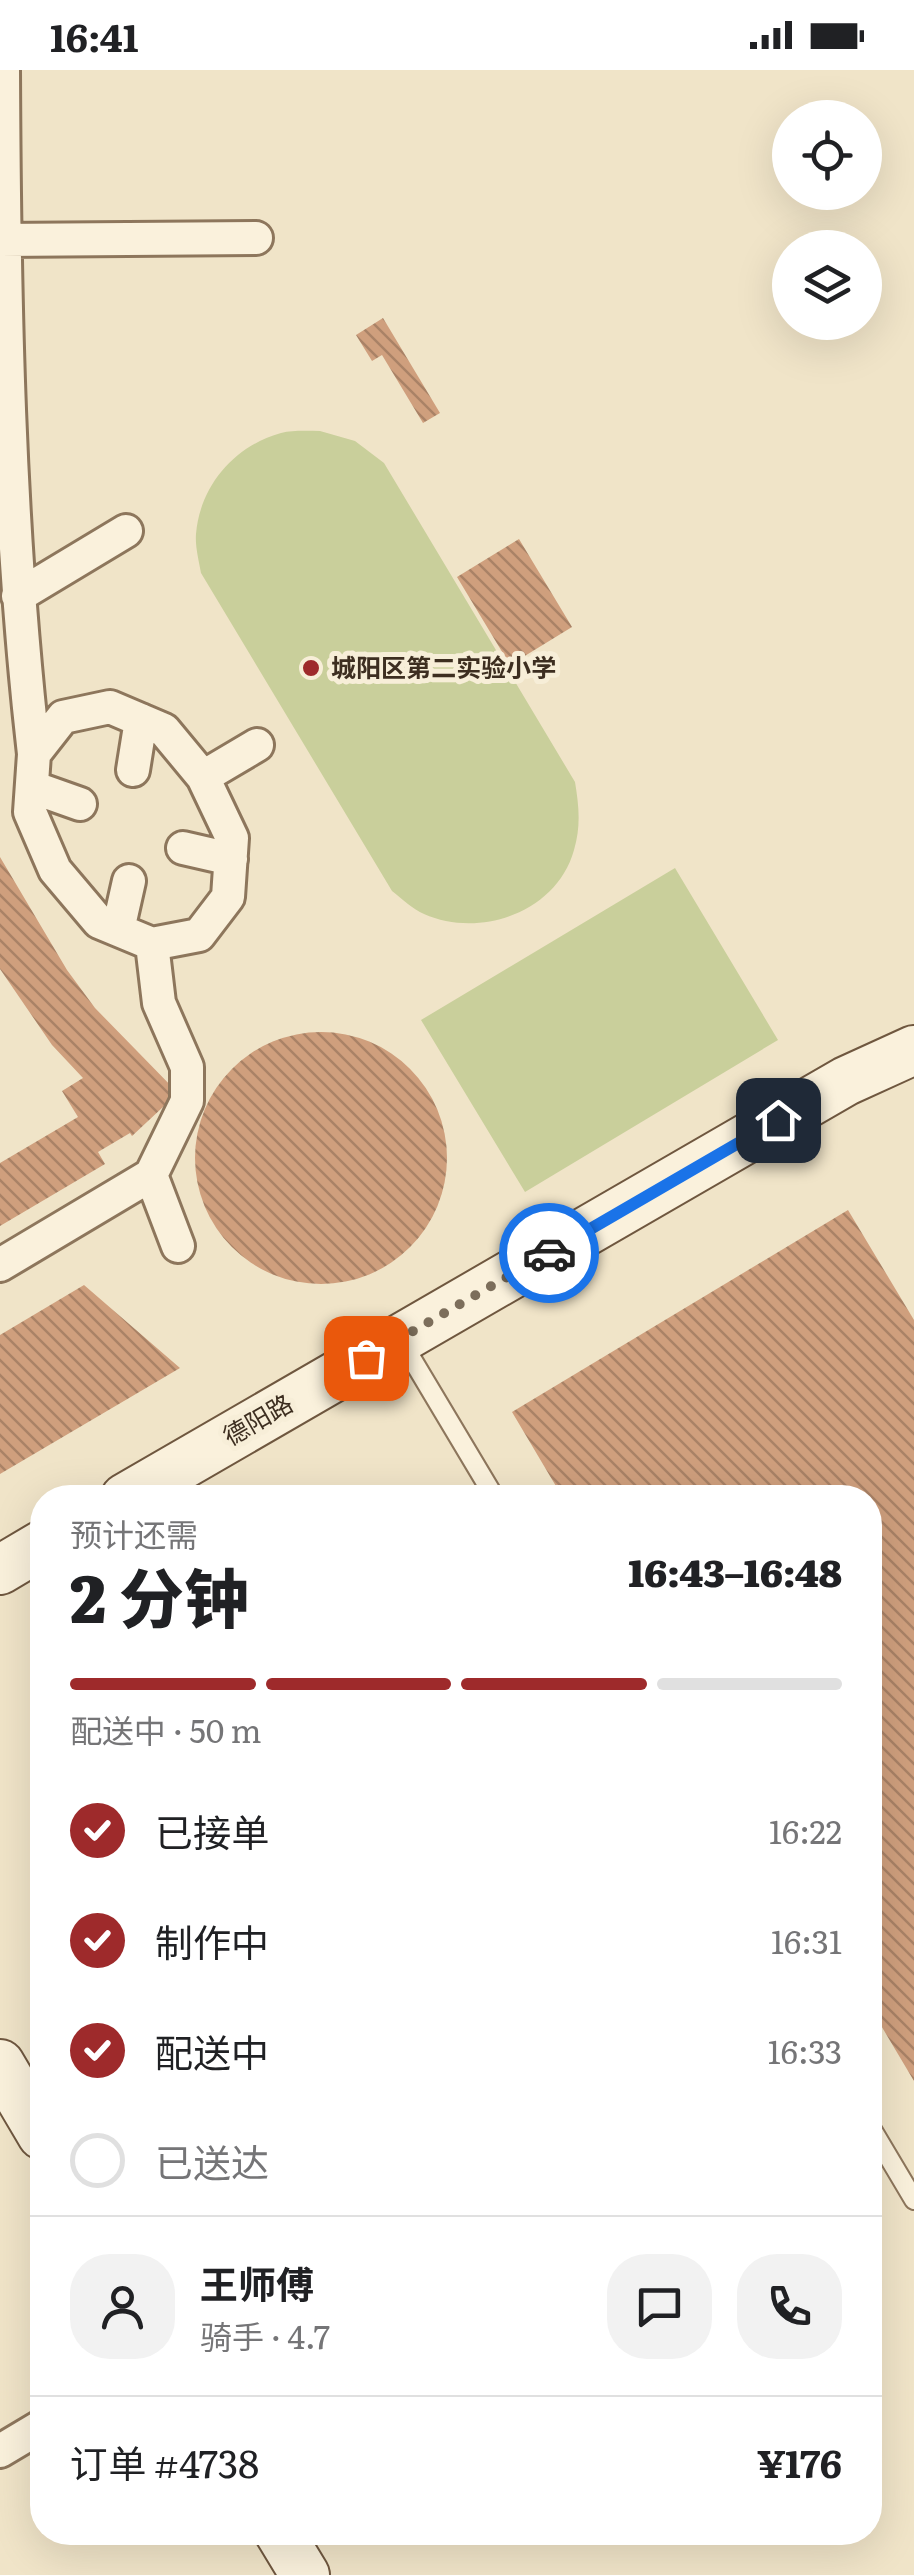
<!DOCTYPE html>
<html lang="zh">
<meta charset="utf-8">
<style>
:root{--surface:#fff;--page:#f2f2f2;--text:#202124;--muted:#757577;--line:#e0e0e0;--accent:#9e2a2b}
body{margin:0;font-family:Literata,"Noto Sans SC",serif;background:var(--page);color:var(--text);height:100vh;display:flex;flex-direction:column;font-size:38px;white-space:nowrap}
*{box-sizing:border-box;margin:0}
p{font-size:32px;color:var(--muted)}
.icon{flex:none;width:55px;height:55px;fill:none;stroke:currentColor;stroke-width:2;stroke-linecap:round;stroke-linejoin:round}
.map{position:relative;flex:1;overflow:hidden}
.drawer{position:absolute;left:30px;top:1415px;width:852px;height:1060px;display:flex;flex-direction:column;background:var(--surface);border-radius:40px;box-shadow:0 10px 40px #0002}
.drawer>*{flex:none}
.fabs{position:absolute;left:772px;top:30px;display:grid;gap:20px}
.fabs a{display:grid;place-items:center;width:110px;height:110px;border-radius:50%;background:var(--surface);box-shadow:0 10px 40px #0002;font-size:50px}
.pin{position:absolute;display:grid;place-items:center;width:85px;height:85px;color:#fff;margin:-42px;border-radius:20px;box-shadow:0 5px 15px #0006}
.courier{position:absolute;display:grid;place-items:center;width:100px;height:100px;margin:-50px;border:8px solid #1a73e8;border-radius:50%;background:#fff;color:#222;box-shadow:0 2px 12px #0007}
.headline em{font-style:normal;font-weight:800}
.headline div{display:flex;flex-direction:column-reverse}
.headline{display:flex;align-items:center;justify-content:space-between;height:170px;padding:0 40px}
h1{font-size:65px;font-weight:800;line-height:75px}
.bar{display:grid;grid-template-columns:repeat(4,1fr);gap:15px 10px;align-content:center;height:120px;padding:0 40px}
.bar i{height:12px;border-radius:8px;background:var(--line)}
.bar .current{background:var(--accent)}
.bar p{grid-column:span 4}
.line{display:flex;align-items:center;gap:25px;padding:0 40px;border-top:2px solid var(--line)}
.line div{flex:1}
.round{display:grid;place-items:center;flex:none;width:105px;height:105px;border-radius:40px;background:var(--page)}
ol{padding:0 40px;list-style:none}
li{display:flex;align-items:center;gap:30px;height:110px}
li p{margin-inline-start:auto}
li .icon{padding:10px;border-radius:50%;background:var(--accent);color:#fff;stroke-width:4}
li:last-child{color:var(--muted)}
li i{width:55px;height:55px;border:5px solid var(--line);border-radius:50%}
.status{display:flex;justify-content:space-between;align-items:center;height:70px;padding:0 50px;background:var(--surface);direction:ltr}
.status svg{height:28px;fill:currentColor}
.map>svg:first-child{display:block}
.pitch{fill:#c9cf9b}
.building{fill:url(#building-back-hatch)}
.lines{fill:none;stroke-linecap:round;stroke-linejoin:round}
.lane-casing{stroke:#8d765c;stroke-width:22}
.street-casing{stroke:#8d765c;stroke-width:38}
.secondary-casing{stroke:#6f573f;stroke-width:52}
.lane{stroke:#faf1dc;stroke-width:18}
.street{stroke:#faf1dc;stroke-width:32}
.secondary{stroke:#faf1dc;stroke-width:48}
.done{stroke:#7c6e5b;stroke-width:10;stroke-dasharray:0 18}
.route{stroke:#1a73e8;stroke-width:12}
.poi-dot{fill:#9e2a2b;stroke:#f7eed8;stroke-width:4}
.labels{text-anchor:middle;stroke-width:10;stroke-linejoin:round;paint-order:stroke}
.poi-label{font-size:25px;font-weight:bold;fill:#3d2e20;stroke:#f7eed8;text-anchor:start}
.street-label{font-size:25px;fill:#3d2e20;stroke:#f7eed8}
</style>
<div class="status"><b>16:41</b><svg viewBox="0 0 49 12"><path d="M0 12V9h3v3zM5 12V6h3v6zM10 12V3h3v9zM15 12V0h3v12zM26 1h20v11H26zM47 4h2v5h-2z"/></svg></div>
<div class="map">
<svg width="914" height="2505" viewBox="0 0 914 2505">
<defs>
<pattern id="building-back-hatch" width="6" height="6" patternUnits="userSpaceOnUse" patternTransform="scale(2.5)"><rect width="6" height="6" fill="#cf9f7d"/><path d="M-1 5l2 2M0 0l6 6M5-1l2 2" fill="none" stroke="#a98266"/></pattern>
</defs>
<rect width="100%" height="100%" fill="#f0e4c8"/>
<path class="pitch" d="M320,361L355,371L384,393L575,712C579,736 581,756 574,780C557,842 480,869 424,844C413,839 402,829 392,821L201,503C199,491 195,477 196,464C200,416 234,376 281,363C293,360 307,361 320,361Z
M675,798L778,970L525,1122L421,950Z"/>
<path class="building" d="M383,248L440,343L423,353L382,285L372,291L356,265Z
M519,469L572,557L510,595L457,507Z
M0,787L67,900L95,938L178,1023L132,1066L130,1063L98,1082L105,1094L0,1156V1093L78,1047L62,1021L83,1008L52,975L0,899Z
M195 1088a126 126 0 1 1 252 0a126 126 0 1 1-252 0Z
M848,1140L914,1250V2011L870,1937V1428H563L512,1342Z
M84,1215L180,1298L0,1404V1265Z"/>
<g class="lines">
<defs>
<path id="lane" d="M400,1269L495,1428
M870,2056L914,2130"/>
<path id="street" d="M3,0C4,229 8,457 34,684
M0,170L256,168
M18,526L126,461
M110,637L164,660L203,707L232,768L228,827L199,865L152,874L99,852L55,800L30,742L34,684L63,647Z
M133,700L141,650
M203,707L257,675
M32,717L80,734
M183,778L231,789
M118,860L129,811
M152,874L159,933L187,997V1031L151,1105L178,1176
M0,1195L151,1105
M0,2381L42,2356"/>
<path id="secondary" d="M125,1428L846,1011L914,980
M0,1500L42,1475
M0,1994L42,2065
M279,2462L305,2505"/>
</defs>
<use href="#lane" class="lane-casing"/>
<use href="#street" class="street-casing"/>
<use href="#secondary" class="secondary-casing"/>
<use href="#lane" class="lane"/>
<use href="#street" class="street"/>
<use href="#secondary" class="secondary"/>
</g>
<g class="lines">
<path class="done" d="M366,1288L549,1183"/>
<path class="route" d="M549,1183L778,1050"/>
</g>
<circle class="poi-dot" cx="311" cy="598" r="10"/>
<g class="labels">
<g class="poi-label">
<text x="331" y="607">城阳区第二实验小学</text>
</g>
<g class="street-label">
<text transform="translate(258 1350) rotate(-30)" y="9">德阳路</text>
</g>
</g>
</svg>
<div class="fabs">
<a><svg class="icon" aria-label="locate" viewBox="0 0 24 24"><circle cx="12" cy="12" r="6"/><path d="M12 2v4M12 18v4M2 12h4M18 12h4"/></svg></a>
<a><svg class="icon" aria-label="layers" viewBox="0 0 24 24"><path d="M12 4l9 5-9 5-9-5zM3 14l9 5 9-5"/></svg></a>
</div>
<div class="pin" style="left:366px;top:1288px;background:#ea580c"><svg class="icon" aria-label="bag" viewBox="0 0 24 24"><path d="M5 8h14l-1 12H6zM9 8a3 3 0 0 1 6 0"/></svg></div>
<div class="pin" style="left:778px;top:1050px;background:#1f2937"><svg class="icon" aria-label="home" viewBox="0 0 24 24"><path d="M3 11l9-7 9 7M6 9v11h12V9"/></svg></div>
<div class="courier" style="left:549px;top:1183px"><svg class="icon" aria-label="car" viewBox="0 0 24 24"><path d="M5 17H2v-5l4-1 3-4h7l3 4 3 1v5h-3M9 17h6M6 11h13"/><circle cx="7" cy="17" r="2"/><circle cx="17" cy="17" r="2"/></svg></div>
<section class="drawer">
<div class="headline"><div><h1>2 分钟</h1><p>预计还需</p></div><em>16:43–16:48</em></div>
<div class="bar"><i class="current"></i><i class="current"></i><i class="current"></i><i></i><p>配送中 · 50 m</p></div>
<ol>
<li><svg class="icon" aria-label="check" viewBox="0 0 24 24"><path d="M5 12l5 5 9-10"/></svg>已接单<p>16:22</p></li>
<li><svg class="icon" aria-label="check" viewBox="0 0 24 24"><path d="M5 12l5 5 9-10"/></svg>制作中<p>16:31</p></li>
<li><svg class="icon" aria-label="check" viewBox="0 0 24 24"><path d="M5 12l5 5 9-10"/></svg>配送中<p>16:33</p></li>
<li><i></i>已送达</li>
</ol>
<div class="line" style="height:180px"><a class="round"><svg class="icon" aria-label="person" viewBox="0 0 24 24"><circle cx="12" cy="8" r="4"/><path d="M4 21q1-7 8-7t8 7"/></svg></a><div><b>王师傅</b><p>骑手 · 4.7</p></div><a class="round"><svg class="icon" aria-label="chat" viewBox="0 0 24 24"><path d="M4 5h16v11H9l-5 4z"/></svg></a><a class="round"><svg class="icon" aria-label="phone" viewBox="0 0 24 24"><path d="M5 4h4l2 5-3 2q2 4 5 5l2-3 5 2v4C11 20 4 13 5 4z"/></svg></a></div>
<div class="line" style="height:130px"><div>订单 #4738</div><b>¥176</b></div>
</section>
</div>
